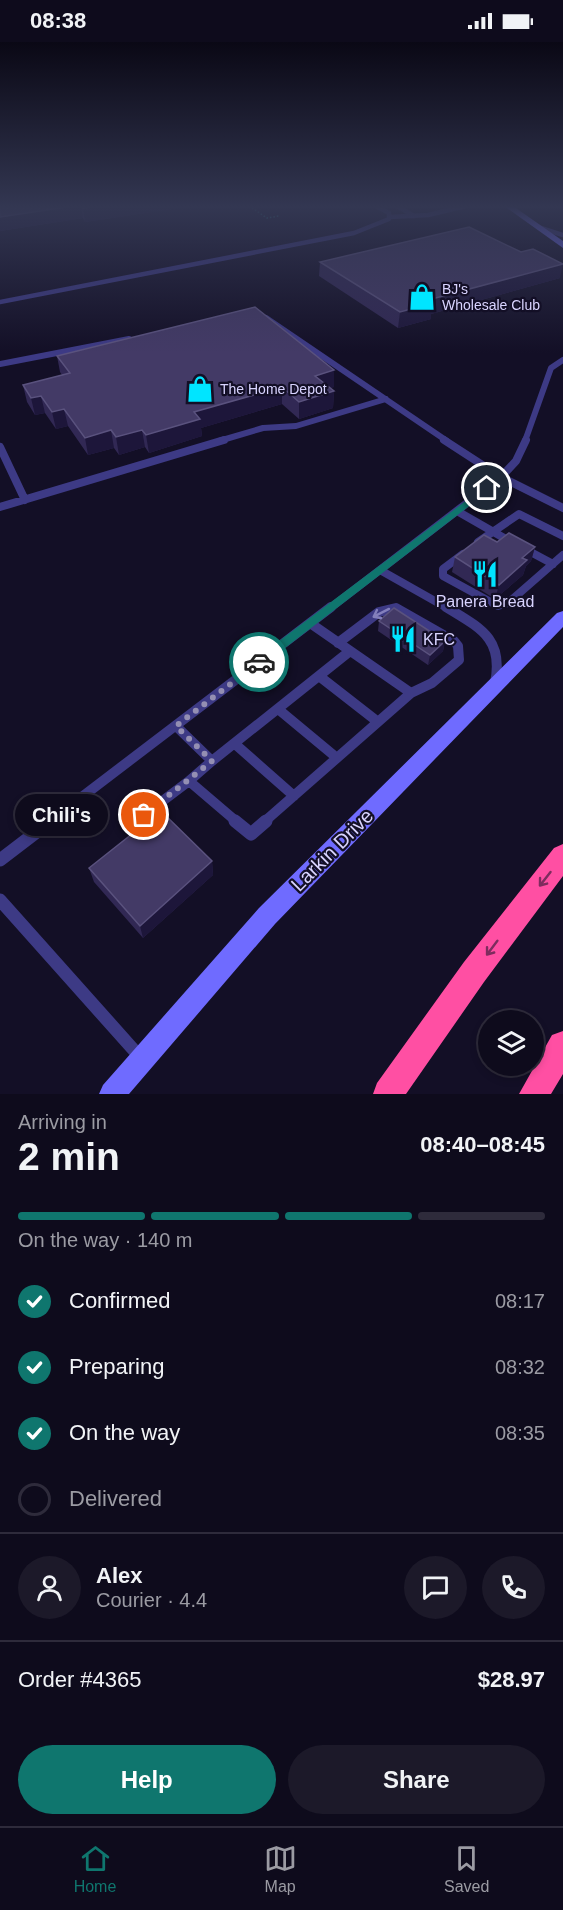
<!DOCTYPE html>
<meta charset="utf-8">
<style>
:root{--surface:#0e0b1c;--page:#1c1929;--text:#f1f3f6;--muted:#9b9ba3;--line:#2e2b3b;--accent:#0f766e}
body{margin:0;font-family:Helvetica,sans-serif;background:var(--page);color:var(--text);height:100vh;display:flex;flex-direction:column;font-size:22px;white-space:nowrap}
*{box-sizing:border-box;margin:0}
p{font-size:20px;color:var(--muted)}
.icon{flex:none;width:33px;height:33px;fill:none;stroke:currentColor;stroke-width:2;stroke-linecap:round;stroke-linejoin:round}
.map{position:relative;height:1052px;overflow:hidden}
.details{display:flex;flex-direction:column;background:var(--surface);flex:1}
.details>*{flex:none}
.controls{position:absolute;left:478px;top:968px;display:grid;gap:12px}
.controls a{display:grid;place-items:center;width:66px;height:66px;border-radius:50%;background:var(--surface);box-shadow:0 3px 9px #0003,0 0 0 2px var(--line);font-size:30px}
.pin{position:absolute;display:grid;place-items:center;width:51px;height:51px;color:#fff;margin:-26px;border:3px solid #fff;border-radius:50%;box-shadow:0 2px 6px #0007}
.courier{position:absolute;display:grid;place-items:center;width:60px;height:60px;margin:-30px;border:4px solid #0f766e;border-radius:50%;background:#fff;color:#222;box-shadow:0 2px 8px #0007}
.bubble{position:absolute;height:42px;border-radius:21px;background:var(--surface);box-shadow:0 3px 9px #0003,0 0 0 2px var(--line);font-size:20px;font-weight:600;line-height:42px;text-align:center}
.headline em{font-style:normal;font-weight:600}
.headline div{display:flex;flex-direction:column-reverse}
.headline{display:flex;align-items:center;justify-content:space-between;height:102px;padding:0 18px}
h1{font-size:39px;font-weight:600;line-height:45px}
.bar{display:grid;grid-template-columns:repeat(4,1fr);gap:9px 6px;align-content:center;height:72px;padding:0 18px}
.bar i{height:8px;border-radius:4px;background:var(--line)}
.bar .current{background:var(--accent)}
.bar p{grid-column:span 4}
.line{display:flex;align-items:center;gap:15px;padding:0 18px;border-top:2px solid var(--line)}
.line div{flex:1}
.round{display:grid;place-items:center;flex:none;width:63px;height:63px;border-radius:32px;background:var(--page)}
ol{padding:0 18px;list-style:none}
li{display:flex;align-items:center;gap:18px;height:66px}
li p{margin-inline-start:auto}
li .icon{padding:6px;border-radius:50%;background:var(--accent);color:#fff;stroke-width:4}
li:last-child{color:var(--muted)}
li i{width:33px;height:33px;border:3px solid var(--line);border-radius:50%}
.button{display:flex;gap:12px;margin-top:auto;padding:12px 18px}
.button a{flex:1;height:69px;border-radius:36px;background:var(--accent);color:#fff;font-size:24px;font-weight:600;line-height:69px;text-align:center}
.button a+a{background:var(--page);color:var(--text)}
.status{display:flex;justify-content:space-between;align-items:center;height:42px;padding:0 30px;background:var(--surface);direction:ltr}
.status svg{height:16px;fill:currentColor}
.menu{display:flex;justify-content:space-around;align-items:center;height:84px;border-top:2px solid var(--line);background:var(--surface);font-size:16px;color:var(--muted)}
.menu a{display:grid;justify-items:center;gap:3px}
.menu .current{color:var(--accent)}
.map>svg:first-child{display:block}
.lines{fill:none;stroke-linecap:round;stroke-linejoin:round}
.path{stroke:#2fb8b0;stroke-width:1.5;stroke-dasharray:1.5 2;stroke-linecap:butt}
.lane-far4{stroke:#3d3a85;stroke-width:4.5}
.lane-far3{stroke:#3d3a85;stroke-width:6}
.lane-far2{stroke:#3d3a85;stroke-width:8}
.lane-far1{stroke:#3d3a85;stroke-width:10}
.lane{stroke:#3d3a85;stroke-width:13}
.secondary{fill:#6f6bff;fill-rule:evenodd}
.highway{fill:#ff4fa3;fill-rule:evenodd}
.wall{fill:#312854}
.shaded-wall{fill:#1d163a}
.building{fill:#433a66;stroke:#5a527e;stroke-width:1.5}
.oneway{stroke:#837fbc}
.oneway2{stroke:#7d2c5e}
.route{fill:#0f766e}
.done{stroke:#948fb3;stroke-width:6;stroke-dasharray:0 10.8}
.labels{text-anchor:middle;stroke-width:4.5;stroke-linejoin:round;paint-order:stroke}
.far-poi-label{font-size:14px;fill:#d9d4ff;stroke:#130f26;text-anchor:start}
.poi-label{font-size:16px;fill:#d9d4ff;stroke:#130f26}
.near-street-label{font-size:20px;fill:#d9d4ff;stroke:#130f26}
</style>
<div class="status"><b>08:38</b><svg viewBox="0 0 49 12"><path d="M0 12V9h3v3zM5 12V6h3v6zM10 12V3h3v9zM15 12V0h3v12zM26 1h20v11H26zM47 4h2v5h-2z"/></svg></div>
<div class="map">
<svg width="563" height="1052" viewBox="0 0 563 1052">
<rect width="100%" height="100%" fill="#130f26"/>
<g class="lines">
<path class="path" d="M252,166L267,176L279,174"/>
<path class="lane-far4" d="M397,164L414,174
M389,175L428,173L466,164
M538,185L563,193
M0,260L354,191L389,177V171L376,164"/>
<path class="lane-far3" d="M266,276L447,399
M0,322L129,297
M219,399L263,386L296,384L386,357
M525,399L551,326L563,318"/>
<path class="lane-far2" d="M444,398L501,435L563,466
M0,405L25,458
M0,465L224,398
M457,469L511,500
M478,500L519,472L563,494
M525,507L553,522
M463,512L443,527V534L498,564L508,561L563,513
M380,528L449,567
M329,567L501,435L516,419L526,398
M394,567H397"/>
<path class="lane-far1" d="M446,565C480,586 504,596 495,641
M338,601L379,570L396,566L454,599L458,604L459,618L432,641L411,651
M319,634L378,680
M278,667L337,716
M176,684L212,719L189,739L237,780
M235,702L294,754
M212,719L350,609
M144,773L189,739
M49,780L331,565
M264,780L411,651L310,581"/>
<path class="lane" d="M235,779L251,792L266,779
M0,818L51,779
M0,858L140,1015"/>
<path class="secondary" d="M504,164H513L563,199V206Z
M563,569V585L275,882L129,1052H99L103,1043L259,866L557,571Z"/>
<path class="highway" d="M563,802V834L484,940L406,1052H373L377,1041L464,920L554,806Z
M563,989V1032L551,1052H519L552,993Z"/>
</g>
<path class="wall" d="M0,164H192L85,180L83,176L0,189Z
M320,220L560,236L431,272V277L398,286L319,234Z
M57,314L334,328V345L330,346L334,349L333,366L299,377L282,362L201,386L202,394L149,411L145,405L119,413L114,406L88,413L68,384L56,387L45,371L35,373L27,360L23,343L62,333L60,330Z
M497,500L535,505L531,519L526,524L523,533L495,557L452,530L455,515Z
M379,579L445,599L443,609L428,623L378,589Z
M212,819L213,833L143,896L94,840L89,826Z"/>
<path class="shaded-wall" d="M74,164H81L83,176L0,189V175Z
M99,164H192L85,180L83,166Z
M563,222L560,236L431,272V277L398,286L400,270L428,258Z
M334,328V345L314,351L315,334Z
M282,345V362L201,386L202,394L149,411L146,393L194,370Z
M334,349L333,366L299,377V360Z
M41,354L45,371L35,373L31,356Z
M64,367L68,384L56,387L52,370Z
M111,388L114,406L88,413L85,396Z
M142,388L145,405L119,413L116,395Z
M535,505L531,519L526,524L523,533L495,557L499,543L522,516Z
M445,599L443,609L428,623L430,613Z
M212,819L213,833L143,896L140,884Z"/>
<path class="building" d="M0,164H74L0,175Z
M81,164H99L83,166Z
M469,185L521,210L533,207L563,222L428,258L433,261L400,270L320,220Z
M255,265L334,328L315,334L334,349L299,360L282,345L194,370L200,377L146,393L142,388L116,395L111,388L85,396L64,367L52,370L41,354L31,356L23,343L70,331L57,314Z
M509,491L535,505L522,516L527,518L499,543L455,515L484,493L497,500Z
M394,566L445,599L430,613L379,579Z
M161,769L212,819L140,884L89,826Z"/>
<defs><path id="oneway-shaft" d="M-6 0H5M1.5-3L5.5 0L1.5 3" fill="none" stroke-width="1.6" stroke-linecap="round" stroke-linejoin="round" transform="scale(1.5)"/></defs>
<use class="oneway" href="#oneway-shaft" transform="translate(381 571) rotate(153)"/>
<g class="oneway2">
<use href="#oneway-shaft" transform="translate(545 837) rotate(128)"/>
<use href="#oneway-shaft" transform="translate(492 906) rotate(127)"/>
</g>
<linearGradient id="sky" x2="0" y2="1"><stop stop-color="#0a0815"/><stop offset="0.53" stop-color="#333752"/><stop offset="1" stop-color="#333752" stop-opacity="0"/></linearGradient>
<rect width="563" height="311" fill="url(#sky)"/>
<path class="route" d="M487,443L490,448L263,623H255V617Z"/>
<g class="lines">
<path class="done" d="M144,773L212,719L176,684L259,620"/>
</g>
<defs>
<symbol id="shop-bare" viewBox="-9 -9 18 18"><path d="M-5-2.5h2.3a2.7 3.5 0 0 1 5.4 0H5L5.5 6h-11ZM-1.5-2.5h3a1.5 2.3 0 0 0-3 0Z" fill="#00e5ff" stroke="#130f26" stroke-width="2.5" paint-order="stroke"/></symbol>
<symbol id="restaurant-bare" viewBox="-9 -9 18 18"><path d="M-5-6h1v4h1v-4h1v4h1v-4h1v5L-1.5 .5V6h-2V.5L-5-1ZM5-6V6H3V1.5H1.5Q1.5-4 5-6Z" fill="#00e5ff" stroke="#130f26" stroke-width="2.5" paint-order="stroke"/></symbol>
</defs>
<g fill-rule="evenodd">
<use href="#shop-bare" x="403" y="236" width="38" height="38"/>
<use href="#shop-bare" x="181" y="328" width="38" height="38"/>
<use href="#restaurant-bare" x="466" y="513" width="38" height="38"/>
<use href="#restaurant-bare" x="384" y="578" width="38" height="38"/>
</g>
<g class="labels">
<g class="far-poi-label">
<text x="442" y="252">BJ's<tspan x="442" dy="16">Wholesale Club</tspan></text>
<text x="220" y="352">The Home Depot</text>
</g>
<g class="poi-label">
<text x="485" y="565">Panera Bread</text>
<text x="423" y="603" text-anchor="start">KFC</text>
</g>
<g class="near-street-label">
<text transform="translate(332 808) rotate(-45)" y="7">Larkin Drive</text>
</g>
</g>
</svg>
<div class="controls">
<a><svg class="icon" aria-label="layers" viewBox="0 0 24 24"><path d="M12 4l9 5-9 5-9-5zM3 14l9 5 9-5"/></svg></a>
</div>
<div class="pin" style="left:144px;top:773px;background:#ea580c"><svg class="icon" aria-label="bag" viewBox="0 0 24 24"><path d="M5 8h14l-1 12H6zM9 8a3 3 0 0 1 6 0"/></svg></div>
<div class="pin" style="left:487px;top:446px;background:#1f2937"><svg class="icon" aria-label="home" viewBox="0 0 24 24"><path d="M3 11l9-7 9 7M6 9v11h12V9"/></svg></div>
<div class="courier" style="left:259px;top:620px"><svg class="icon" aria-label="car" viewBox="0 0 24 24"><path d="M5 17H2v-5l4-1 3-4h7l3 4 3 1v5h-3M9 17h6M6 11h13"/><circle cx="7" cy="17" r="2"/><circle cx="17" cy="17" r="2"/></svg></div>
<div class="bubble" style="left:15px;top:752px;width:93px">Chili's</div>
</div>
<section class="details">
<div class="headline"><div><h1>2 min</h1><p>Arriving in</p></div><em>08:40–08:45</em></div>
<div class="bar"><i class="current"></i><i class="current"></i><i class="current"></i><i></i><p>On the way · 140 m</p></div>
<ol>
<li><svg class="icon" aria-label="check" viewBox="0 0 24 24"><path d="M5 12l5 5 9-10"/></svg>Confirmed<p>08:17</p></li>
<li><svg class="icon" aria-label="check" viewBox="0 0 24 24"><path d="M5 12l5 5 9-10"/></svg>Preparing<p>08:32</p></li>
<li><svg class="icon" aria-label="check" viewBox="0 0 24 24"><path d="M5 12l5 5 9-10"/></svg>On the way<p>08:35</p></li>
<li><i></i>Delivered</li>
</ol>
<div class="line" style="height:108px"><a class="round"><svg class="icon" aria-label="person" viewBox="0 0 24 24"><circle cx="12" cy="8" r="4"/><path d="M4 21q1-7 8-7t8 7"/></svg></a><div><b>Alex</b><p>Courier · 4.4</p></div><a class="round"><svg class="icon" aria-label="chat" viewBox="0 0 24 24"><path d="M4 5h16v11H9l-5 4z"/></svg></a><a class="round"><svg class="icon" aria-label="phone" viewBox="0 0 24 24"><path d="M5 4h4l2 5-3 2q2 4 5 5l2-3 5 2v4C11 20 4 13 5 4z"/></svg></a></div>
<div class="line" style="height:78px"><div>Order #4365</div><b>$28.97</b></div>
<div class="button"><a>Help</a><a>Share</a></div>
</section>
<nav class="menu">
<a class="current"><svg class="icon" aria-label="home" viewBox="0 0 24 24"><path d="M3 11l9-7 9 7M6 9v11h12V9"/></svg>Home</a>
<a><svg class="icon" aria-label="map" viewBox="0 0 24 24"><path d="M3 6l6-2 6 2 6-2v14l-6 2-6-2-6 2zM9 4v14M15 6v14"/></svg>Map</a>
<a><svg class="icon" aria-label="saved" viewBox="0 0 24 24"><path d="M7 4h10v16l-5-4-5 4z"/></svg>Saved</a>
</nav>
